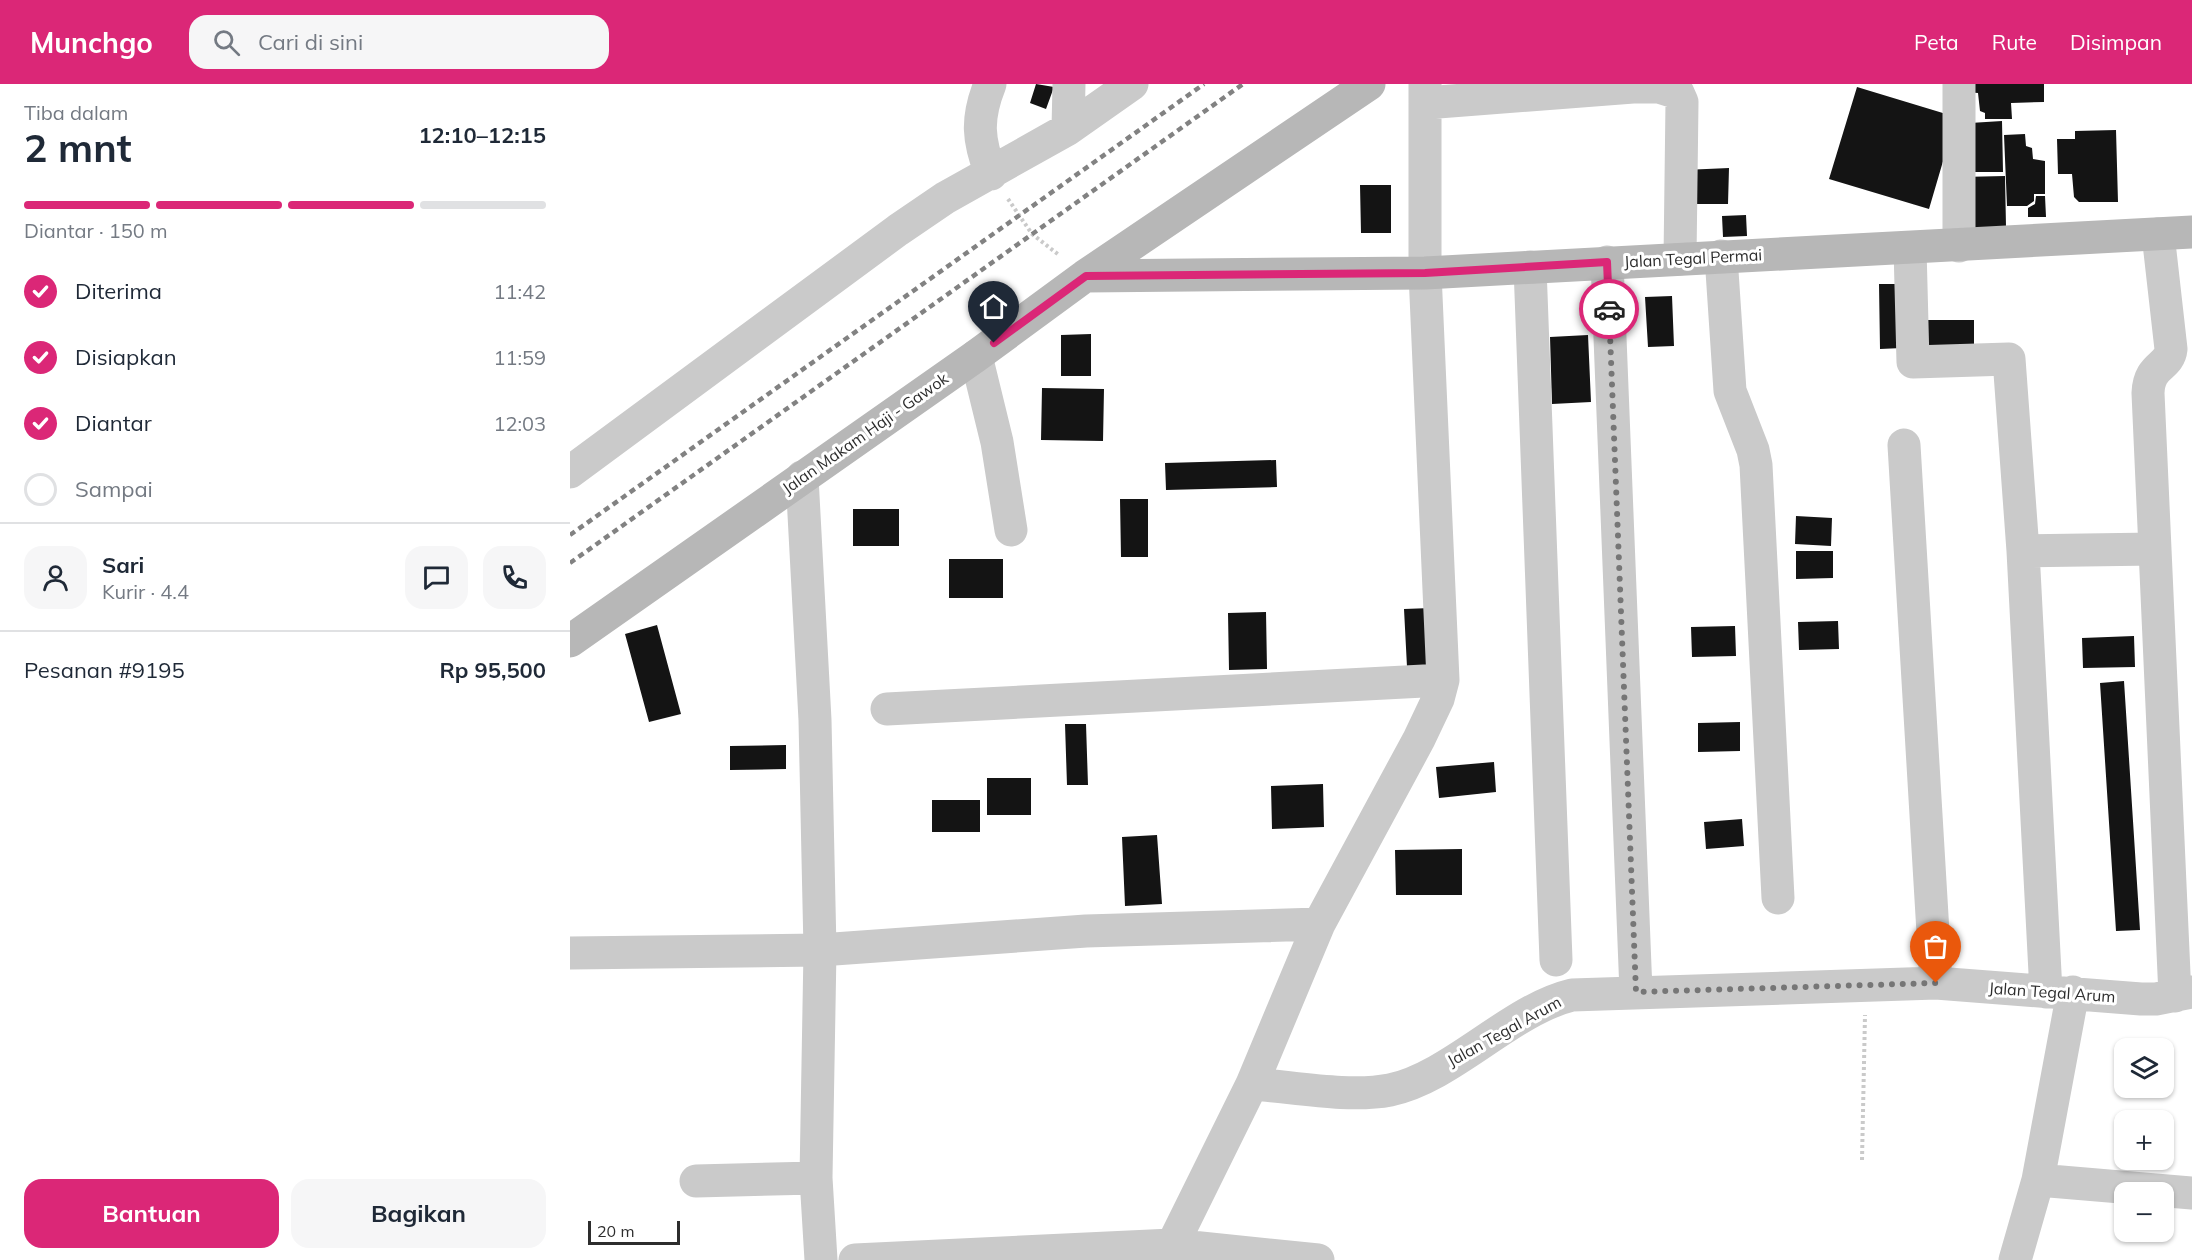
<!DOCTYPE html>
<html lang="id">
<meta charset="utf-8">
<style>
:root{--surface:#fff;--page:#f6f6f7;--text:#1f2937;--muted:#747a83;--line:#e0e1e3;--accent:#db2777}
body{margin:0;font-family:Mulish,sans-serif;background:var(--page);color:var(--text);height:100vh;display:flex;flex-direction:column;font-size:22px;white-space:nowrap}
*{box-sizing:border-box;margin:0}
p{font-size:20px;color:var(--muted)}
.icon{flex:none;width:33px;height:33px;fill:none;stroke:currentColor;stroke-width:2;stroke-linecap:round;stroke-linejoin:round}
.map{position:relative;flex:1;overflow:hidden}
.side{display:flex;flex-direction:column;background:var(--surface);width:570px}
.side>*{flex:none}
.fabs{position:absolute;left:1544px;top:954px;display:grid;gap:12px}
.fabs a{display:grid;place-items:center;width:60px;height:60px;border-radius:12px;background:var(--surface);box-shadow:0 2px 4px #0004;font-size:30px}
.scale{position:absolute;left:18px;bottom:15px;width:92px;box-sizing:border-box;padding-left:6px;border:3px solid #2d2d2d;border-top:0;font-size:16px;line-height:21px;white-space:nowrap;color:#2d2d2d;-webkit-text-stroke:4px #fff;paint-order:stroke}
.pin{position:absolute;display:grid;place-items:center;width:51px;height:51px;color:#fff;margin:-62px -26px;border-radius:50% 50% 50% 0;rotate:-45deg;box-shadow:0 0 6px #0007}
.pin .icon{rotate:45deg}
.courier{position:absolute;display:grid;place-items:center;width:60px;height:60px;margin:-30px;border:4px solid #db2777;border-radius:50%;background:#fff;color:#222;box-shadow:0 2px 8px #0007}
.overview em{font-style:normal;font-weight:700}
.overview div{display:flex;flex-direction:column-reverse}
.overview{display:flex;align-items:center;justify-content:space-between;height:102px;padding:0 24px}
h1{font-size:39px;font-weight:700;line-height:45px}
.bar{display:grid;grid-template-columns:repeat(4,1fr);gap:9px 6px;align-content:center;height:72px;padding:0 24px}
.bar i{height:8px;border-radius:4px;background:var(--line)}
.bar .active{background:var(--accent)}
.bar p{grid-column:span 4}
.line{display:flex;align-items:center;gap:15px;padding:0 24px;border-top:2px solid var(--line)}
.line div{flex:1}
.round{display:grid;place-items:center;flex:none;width:63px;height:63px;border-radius:18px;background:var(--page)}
ol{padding:0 24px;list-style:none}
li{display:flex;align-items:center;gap:18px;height:66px}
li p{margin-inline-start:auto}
li .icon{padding:6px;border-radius:50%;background:var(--accent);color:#fff;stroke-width:4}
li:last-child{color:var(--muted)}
li i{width:33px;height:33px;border:3px solid var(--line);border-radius:50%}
.cta{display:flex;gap:12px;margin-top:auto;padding:12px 24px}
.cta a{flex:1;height:69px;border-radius:18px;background:var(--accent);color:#fff;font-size:24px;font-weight:700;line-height:69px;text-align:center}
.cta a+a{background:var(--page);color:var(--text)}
header{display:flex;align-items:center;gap:36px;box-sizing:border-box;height:84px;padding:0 30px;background:var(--accent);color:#fff}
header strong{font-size:28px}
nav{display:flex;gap:33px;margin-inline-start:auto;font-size:21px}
.search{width:420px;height:54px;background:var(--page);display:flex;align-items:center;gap:15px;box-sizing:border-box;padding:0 21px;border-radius:18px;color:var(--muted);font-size:22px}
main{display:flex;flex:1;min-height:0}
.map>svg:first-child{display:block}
.building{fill:#141414}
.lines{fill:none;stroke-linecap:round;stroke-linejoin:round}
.path{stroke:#cacaca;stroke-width:4;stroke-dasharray:3 3;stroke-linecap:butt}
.street{stroke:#cacaca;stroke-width:33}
.secondary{stroke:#b7b7b7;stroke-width:33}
.rail{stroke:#828282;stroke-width:4.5;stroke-dasharray:6 4.5;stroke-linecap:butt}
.done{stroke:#767676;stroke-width:6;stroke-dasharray:0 10.8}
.route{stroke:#db2777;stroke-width:8}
.labels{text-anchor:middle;stroke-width:6;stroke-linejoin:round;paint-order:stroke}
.street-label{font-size:16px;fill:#2d2d2d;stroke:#fff}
</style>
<header>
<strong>Munchgo</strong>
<div class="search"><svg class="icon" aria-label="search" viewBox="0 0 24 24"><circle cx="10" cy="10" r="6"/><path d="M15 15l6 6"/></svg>Cari di sini</div>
<nav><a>Peta</a><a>Rute</a><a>Disimpan</a></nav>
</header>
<main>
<section class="side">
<div class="overview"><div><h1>2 mnt</h1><p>Tiba dalam</p></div><em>12:10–12:15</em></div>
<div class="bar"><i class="active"></i><i class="active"></i><i class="active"></i><i></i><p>Diantar · 150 m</p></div>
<ol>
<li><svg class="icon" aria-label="check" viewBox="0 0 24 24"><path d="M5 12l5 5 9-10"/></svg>Diterima<p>11:42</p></li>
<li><svg class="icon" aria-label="check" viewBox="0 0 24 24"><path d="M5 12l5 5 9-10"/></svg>Disiapkan<p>11:59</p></li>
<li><svg class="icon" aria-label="check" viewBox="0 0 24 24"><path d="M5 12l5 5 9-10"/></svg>Diantar<p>12:03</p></li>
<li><i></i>Sampai</li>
</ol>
<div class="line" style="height:108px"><a class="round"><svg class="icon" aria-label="person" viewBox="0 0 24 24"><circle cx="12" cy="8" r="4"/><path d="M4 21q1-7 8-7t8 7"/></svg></a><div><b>Sari</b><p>Kurir · 4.4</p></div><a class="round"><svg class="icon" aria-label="chat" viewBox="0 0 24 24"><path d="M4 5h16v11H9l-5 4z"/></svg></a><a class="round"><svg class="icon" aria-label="phone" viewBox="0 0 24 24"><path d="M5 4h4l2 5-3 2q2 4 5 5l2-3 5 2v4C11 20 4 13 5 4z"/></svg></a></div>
<div class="line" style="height:78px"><div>Pesanan #9195</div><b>Rp 95,500</b></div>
<div class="cta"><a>Bantuan</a><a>Bagikan</a></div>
</section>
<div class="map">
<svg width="1622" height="1176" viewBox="0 0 1622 1176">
<rect width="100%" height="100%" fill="#fff"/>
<path class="building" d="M466,0L484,3L476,25L460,19Z
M1394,0H1474V18L1441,19L1442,35H1415V29L1410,27L1408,9L1394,8Z
M1287,3L1386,33L1359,125L1259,95Z
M1432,37L1433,88H1393L1400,39Z
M1546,46L1548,118H1509L1504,113L1502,90H1488L1487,55H1505V47Z
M1455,50L1456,62L1462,64L1463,75L1475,77V110H1464V117L1457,122H1437L1434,51Z
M1159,84L1158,120H1114V86Z
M1435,92L1436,143L1395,146L1391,93Z
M790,101H821V149H791Z
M1466,112H1475L1476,133H1458V124L1465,120Z
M1176,131L1177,152L1153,153L1152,132Z
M1309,200H1331L1332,264L1310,265Z
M1102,212L1104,262L1078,263L1075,213Z
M1351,236H1404V266H1352Z
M521,250V292H491V251Z
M1018,251L1021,318L982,320L980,253Z
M472,304L534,305L533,357L471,356Z
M706,376L707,403L596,406L595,379Z
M550,415H578V473H551Z
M283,425H329V462H283Z
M1226,432L1262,434L1261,462L1225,460Z
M1226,467H1263V494L1226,495Z
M379,475H433V514H379Z
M861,524L864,582L837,583L834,525Z
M696,528L697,585L659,586L658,529Z
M1268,537L1269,565L1229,566L1228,538Z
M87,541L111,630L79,638L55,550Z
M1165,542L1166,572L1122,573L1121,543Z
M1564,552L1565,583L1513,584L1512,554Z
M1554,597L1570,846L1546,847L1530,599Z
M1170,638V667L1128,668V639Z
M495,640H516L518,701H497Z
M216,661V685L160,686V662Z
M924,678L926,708L869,714L866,683Z
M417,694H461V731H417Z
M753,700L754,743L702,745L701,702Z
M362,716H410V748H362Z
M1172,735L1174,762L1136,765L1134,738Z
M587,751L592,820L555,822L552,753Z
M892,765V811H826L825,766Z"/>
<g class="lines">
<path class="path" d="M438,115L462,150L489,171
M1292,1076L1295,931"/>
<path class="street" d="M420,0C406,35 408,56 421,90
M855,19L1063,3H1089L1108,9L1112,18L1110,175
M498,45L499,0
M1588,150L1601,265C1599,284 1579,280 1578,309L1605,912
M1389,162V0
M1340,164L1343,278L1439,275L1453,467L1476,908
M1151,172L1160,307L1183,366L1186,381L1208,814
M1037,178L1066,908
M960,183L986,876
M406,272L427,358L441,446
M1334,361L1366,899
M0,388L328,146L375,114L498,45L562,0
M232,393L245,636L250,866L246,1094L251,1176
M1453,467L1585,465
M317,625L873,596
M0,869L250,866L516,847L749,840
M682,1000C724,1003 779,1014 820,1006C882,993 940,926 1002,911L1366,899L1571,915H1586L1622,908
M1468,1096L1622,1109
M126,1097L246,1094
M285,1176L602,1161L748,1176
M595,1176L682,1000L749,840L849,655L868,615L873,596L855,189V0
M1445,1176L1468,1096L1503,908"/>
<path class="secondary" d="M515,192L855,189L1622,148
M0,557L406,272L515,192L799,0"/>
<path class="rail" d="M0,451L634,0
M0,479L673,0"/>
</g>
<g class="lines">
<path class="done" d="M1039,225L1066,908L1366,899"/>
<path class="route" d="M424,259L516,192L855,189L1037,178L1039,225"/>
</g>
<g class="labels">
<g class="street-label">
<text transform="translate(1123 174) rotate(-3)" y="6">Jalan Tegal Permai</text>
<text transform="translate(295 349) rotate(-35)" y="6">Jalan Makam Haji - Gawok</text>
<text transform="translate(1482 908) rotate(4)" y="6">Jalan Tegal Arum</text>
<text transform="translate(934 947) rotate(-29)" y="6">Jalan Tegal Arum</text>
</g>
</g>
</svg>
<div class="fabs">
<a><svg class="icon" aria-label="layers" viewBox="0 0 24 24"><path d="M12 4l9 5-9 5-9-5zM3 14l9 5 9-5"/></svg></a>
<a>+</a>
<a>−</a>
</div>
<div class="scale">20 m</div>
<div class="pin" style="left:1366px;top:899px;background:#ea580c"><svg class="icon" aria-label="bag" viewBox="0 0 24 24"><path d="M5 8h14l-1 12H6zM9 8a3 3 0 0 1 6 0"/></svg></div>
<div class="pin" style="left:424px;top:259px;background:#1f2937"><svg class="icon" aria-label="home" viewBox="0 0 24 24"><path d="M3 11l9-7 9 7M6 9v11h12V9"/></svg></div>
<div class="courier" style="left:1039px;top:225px"><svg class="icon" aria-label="car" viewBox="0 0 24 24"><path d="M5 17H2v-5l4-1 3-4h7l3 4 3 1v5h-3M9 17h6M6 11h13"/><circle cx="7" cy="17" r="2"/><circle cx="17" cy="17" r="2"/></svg></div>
</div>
</main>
